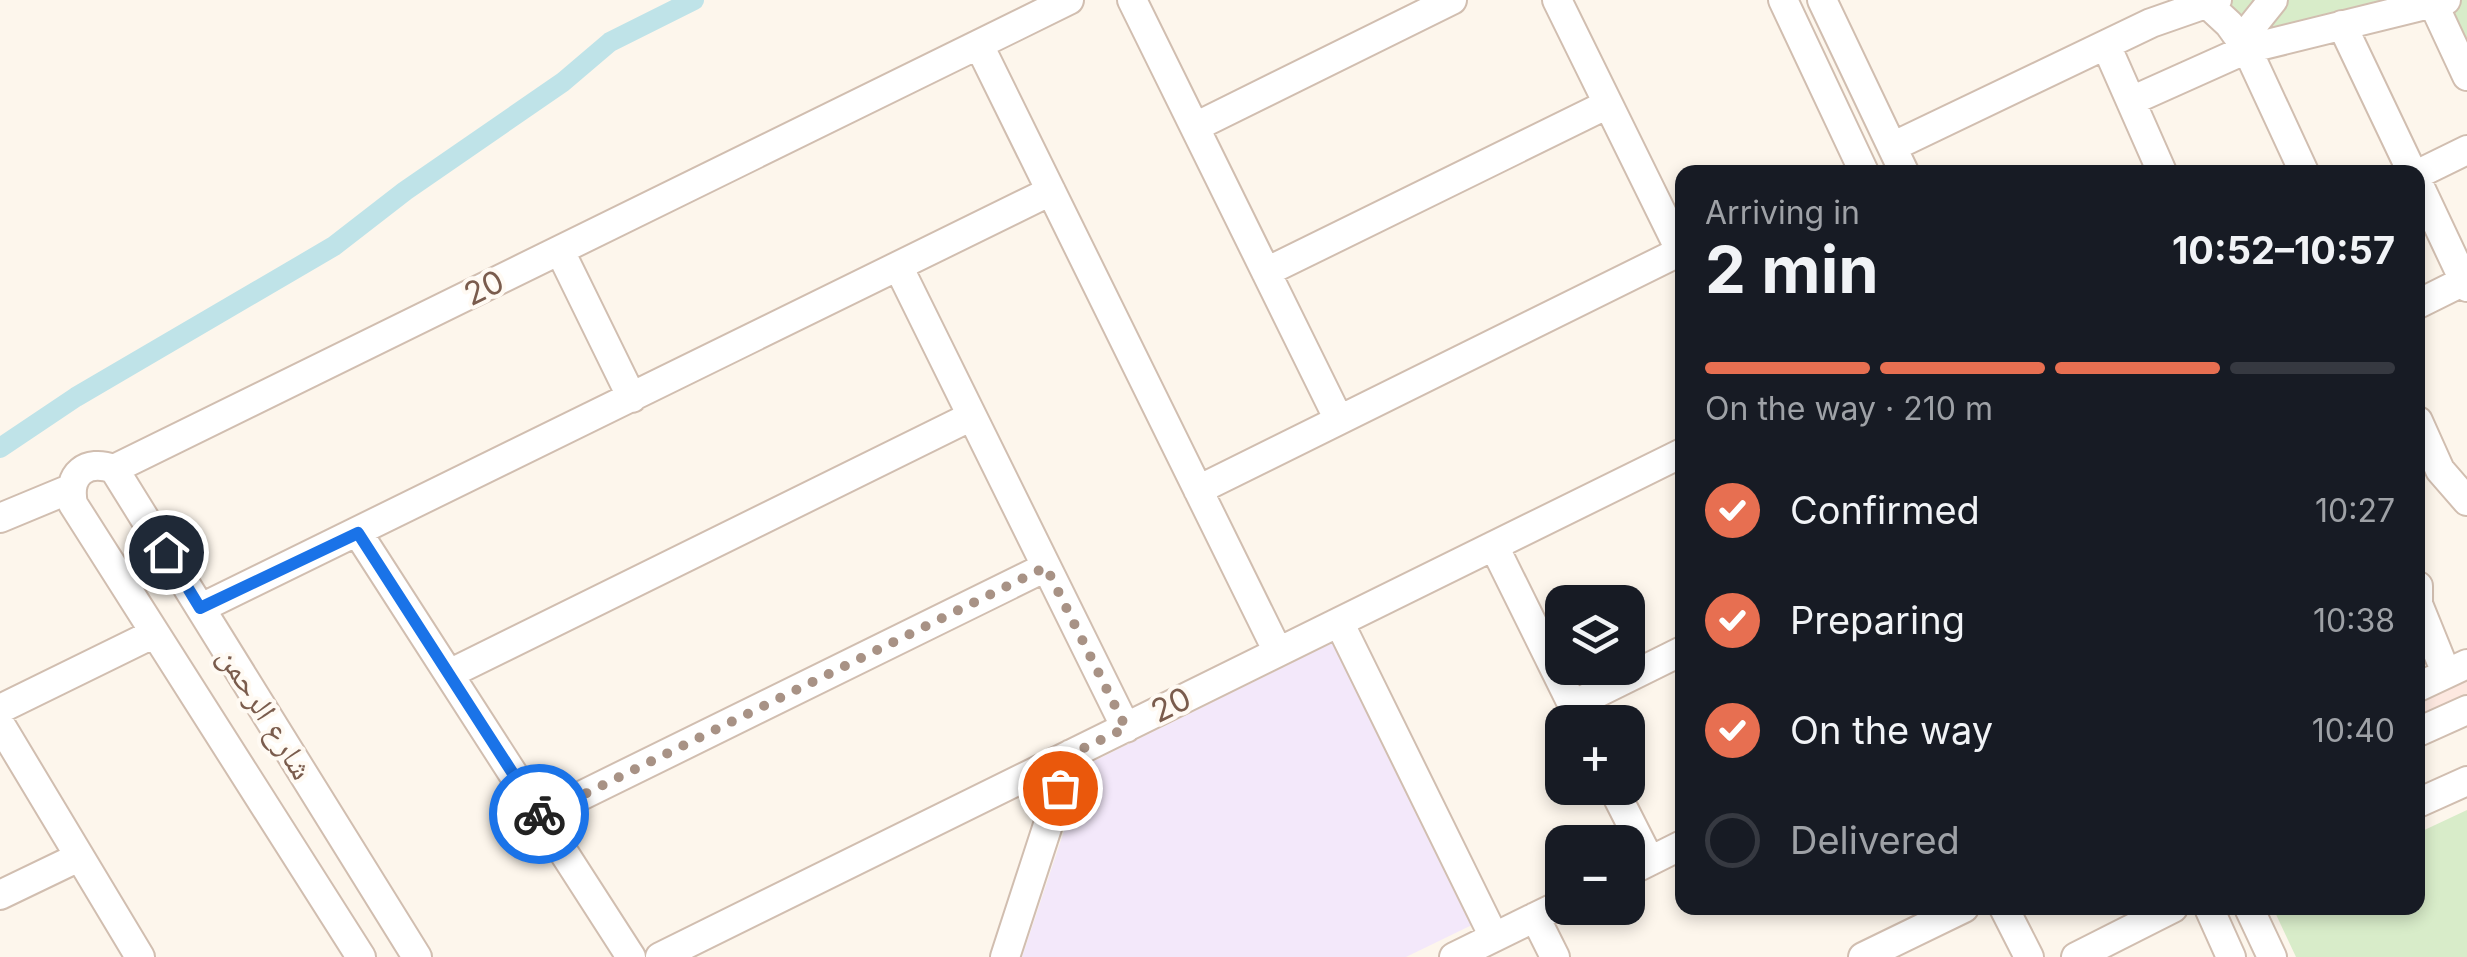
<!DOCTYPE html>
<meta charset="utf-8">
<style>
:root{--surface:#171b24;--page:#242831;--text:#f1f3f6;--muted:#9ea1a6;--line:#363941;--accent:#e76f51}
body{margin:0;font-family:Inter,"Noto Naskh Arabic",sans-serif;background:var(--page);color:var(--text);height:100vh;display:flex;flex-direction:column;font-size:38px;white-space:nowrap}
*{box-sizing:border-box;margin:0}
p{font-size:32px;color:var(--muted)}
.icon{flex:none;width:55px;height:55px;fill:none;stroke:currentColor;stroke-width:2;stroke-linecap:round;stroke-linejoin:round}
.map{position:relative;flex:1;overflow:hidden}
.details{position:absolute;left:1675px;top:165px;width:750px;height:750px;display:flex;flex-direction:column;background:var(--surface);border-radius:20px;box-shadow:0 5px 15px #0003}
.details>*{flex:none}
.fabs{position:absolute;left:1545px;top:585px;display:grid;gap:20px}
.fabs a{display:grid;place-items:center;width:100px;height:100px;border-radius:20px;background:var(--surface);box-shadow:0 5px 15px #0003;font-size:50px}
.pin{position:absolute;display:grid;place-items:center;width:85px;height:85px;color:#fff;margin:-42px;border:5px solid #fff;border-radius:50%;box-shadow:0 2px 10px #0007}
.courier{position:absolute;display:grid;place-items:center;width:100px;height:100px;margin:-50px;border:8px solid #1a73e8;border-radius:50%;background:#fff;color:#222;box-shadow:0 2px 12px #0007}
.overview em{font-style:normal;font-weight:700}
.overview div{display:flex;flex-direction:column-reverse}
.overview{display:flex;align-items:center;justify-content:space-between;height:170px;padding:0 30px}
h1{font-size:65px;font-weight:700;line-height:75px}
.bar{display:grid;grid-template-columns:repeat(4,1fr);gap:15px 10px;align-content:center;height:120px;padding:0 30px}
.bar i{height:12px;border-radius:8px;background:var(--line)}
.bar .on{background:var(--accent)}
.bar p{grid-column:span 4}
ol{padding:0 30px;list-style:none}
li{display:flex;align-items:center;gap:30px;height:110px}
li p{margin-inline-start:auto}
li .icon{padding:10px;border-radius:50%;background:var(--accent);color:#fff;stroke-width:4}
li:last-child{color:var(--muted)}
li i{width:55px;height:55px;border:5px solid var(--line);border-radius:50%}
.map>svg:first-child{display:block}
.commercial{fill:#fde8e0}
.education{fill:#f3e8fa}
.green{fill:#d8ecc9}
.lines{fill:none;stroke-linecap:round;stroke-linejoin:round}
.canal{stroke:#bfe3e8;stroke-width:20}
.minor-casing{stroke:#d1beb0;stroke-width:32}
.minor{stroke:#fff;stroke-width:28}
.done{stroke:#a89285;stroke-width:10;stroke-dasharray:0 18}
.route{stroke:#1a73e8;stroke-width:12}
.labels{text-anchor:middle;stroke-width:8;stroke-linejoin:round;paint-order:stroke}
.street-label{font-size:32px;fill:#7a5c4d;stroke:#fffaf3}
</style>
<div class="map">
<svg width="2467" height="957" viewBox="0 0 2467 957">
<rect width="100%" height="100%" fill="#fdf6ec"/>
<path class="commercial" d="M2467,676V704L2418,727V699Z"/>
<path class="education" d="M1334,642L1474,924L1406,957H1022L1086,765Z"/>
<path class="green" d="M2217,0H2467V76L2433,3L2247,49Z
M2467,810V957H2296L2273,908H2418V833Z"/>
<g class="lines">
<path class="canal" d="M0,448L76,397L334,246L405,191L563,82L610,42L694,0"/>
<defs>
<path id="minor" d="M1132,0L1339,420
M1557,0L1682,254
M1783,0L1864,172
M1822,0L1904,172
M2203,0L2229,24L2247,49L2304,172
M2433,3L2467,76
M2342,25L2412,172
M979,45L1278,652
M2106,45L2162,172
M2247,49L2249,30L2273,0
M2131,101L2247,49L2446,0
M1195,127L1452,0
M1892,147L2151,23L2217,0
M2418,174L2467,150
M2418,183L2467,287
M560,251L632,398
M898,266L1126,728
M1266,272L1608,104
M2418,304L2464,281
M2418,421L2440,470L2467,501
M114,469L1069,0
M114,469C86,459 67,474 73,504L361,957
M114,469L417,957
M1198,490L1681,251
M0,518L70,489
M358,533L631,957
M1494,546L1581,722
M2418,586V604L2446,673
M201,608L1051,191
M1339,622L1494,937
M451,673L972,416
M2418,687L2467,664
M1573,705L1682,651
M0,709L155,633
M0,724L140,957
M2418,732L2467,710
M1613,788L1650,861
M2418,803L2467,781
M540,816L1046,567
M1628,872L1682,845
M0,895L79,857
M2004,908L2029,957
M2209,908L2231,957
M2249,908L2272,957
M1535,917L1555,957
M660,957L1682,453
M1005,957L1071,754
M1454,957L1562,904
M1863,957L1964,908
M2076,957L2173,908"/>
</defs>
<use href="#minor" class="minor-casing"/>
<use href="#minor" class="minor"/>
</g>
<g class="lines">
<path class="done" d="M539,814L540,816L1046,567L1126,728L1071,754L1060,788"/>
<path class="route" d="M166,552L200,608L358,533L539,814"/>
</g>
<g class="labels">
<g class="street-label">
<text transform="translate(484 288) rotate(-26)" y="11">20</text>
<text transform="translate(1171 705) rotate(-26)" y="11">20</text>
<text transform="translate(266 713) rotate(58)" y="11">شارع الرحمن</text>
</g>
</g>
</svg>
<div class="fabs">
<a><svg class="icon" aria-label="layers" viewBox="0 0 24 24"><path d="M12 4l9 5-9 5-9-5zM3 14l9 5 9-5"/></svg></a>
<a>+</a>
<a>−</a>
</div>
<div class="pin" style="left:1060px;top:788px;background:#ea580c"><svg class="icon" aria-label="bag" viewBox="0 0 24 24"><path d="M5 8h14l-1 12H6zM9 8a3 3 0 0 1 6 0"/></svg></div>
<div class="pin" style="left:166px;top:552px;background:#1f2937"><svg class="icon" aria-label="home" viewBox="0 0 24 24"><path d="M3 11l9-7 9 7M6 9v11h12V9"/></svg></div>
<div class="courier" style="left:539px;top:814px"><svg class="icon" aria-label="bike" viewBox="0 0 24 24"><circle cx="6" cy="16" r="4"/><circle cx="18" cy="16" r="4"/><path d="M6 16l4-8h5l3 8M10 8l3 8H6M13 5h3"/></svg></div>
<section class="details">
<div class="overview"><div><h1>2 min</h1><p>Arriving in</p></div><em>10:52–10:57</em></div>
<div class="bar"><i class="on"></i><i class="on"></i><i class="on"></i><i></i><p>On the way · 210 m</p></div>
<ol>
<li><svg class="icon" aria-label="check" viewBox="0 0 24 24"><path d="M5 12l5 5 9-10"/></svg>Confirmed<p>10:27</p></li>
<li><svg class="icon" aria-label="check" viewBox="0 0 24 24"><path d="M5 12l5 5 9-10"/></svg>Preparing<p>10:38</p></li>
<li><svg class="icon" aria-label="check" viewBox="0 0 24 24"><path d="M5 12l5 5 9-10"/></svg>On the way<p>10:40</p></li>
<li><i></i>Delivered</li>
</ol>
</section>
</div>
